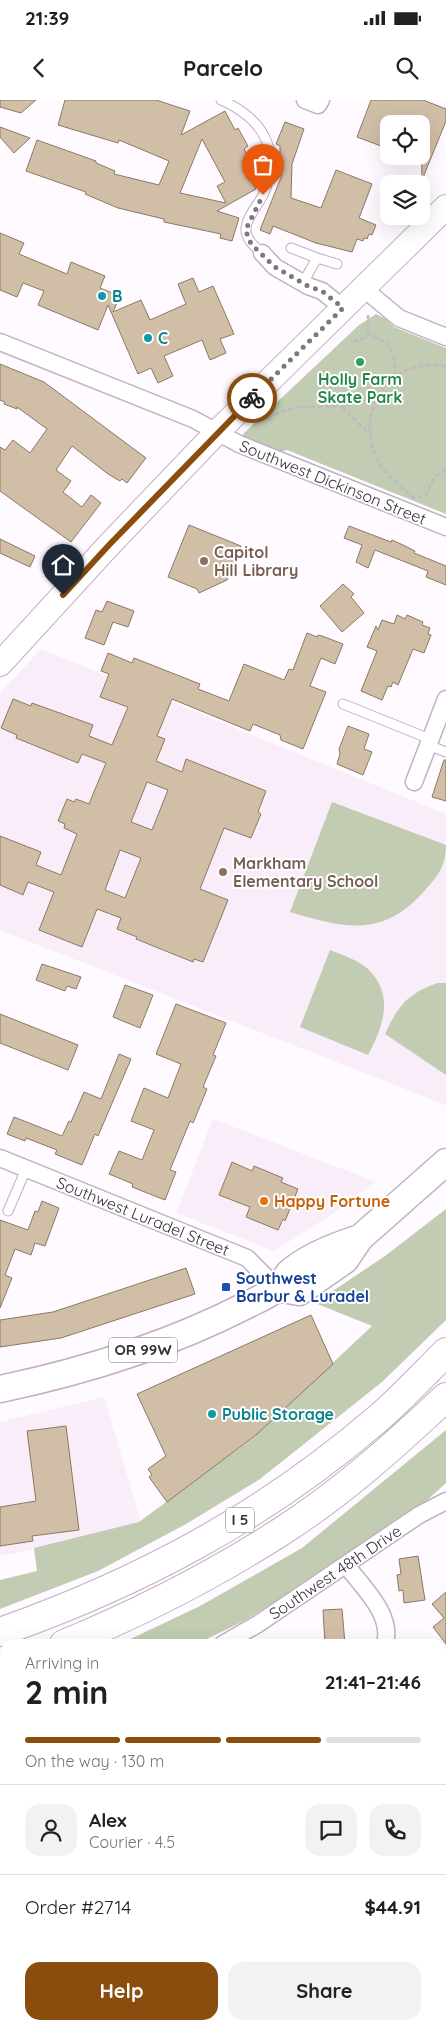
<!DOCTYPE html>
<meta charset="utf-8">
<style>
:root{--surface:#fff;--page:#f2f2f2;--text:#202124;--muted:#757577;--line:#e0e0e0;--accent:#8a4d0d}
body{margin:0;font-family:Quicksand,sans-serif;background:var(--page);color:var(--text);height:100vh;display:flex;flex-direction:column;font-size:19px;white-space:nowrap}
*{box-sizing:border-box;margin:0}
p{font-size:16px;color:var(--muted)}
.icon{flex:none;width:28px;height:28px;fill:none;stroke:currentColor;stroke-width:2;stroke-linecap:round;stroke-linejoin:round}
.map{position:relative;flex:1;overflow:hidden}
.sheet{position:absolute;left:0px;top:1539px;width:446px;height:391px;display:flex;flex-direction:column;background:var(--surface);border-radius:15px 15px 0 0;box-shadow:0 5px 20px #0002}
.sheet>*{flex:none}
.fabs{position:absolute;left:380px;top:15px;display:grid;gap:10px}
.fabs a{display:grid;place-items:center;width:50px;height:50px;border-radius:10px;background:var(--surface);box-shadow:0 5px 20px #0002;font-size:25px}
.pin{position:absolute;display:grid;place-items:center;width:42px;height:42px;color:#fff;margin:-51px -21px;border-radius:50% 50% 50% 0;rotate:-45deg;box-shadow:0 0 5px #0007}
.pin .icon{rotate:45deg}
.courier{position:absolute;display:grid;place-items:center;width:50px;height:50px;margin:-25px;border:4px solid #8a4d0d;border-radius:50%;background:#fff;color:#222;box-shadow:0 1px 6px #0007}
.headline em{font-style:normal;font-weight:800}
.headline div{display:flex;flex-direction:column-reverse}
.headline{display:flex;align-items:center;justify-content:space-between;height:85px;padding:0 25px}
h1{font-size:32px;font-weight:800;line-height:38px}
.bar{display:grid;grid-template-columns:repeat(4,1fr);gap:8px 5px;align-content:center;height:60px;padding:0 25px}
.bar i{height:6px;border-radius:4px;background:var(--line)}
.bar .active{background:var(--accent)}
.bar p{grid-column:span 4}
.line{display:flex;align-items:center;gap:12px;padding:0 25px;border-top:1px solid var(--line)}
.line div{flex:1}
.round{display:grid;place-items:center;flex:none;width:52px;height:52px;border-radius:15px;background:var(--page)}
.primary-button{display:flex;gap:10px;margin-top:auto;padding:10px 25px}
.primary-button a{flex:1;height:58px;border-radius:15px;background:var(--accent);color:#fff;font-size:20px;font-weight:800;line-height:58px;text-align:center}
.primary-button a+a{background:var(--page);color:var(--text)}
.status{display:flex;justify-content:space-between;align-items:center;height:35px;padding:0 25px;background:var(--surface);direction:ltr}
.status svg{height:14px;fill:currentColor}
header{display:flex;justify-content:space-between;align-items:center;height:65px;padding:0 25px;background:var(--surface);font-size:22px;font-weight:800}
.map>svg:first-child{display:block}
.built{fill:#f8edf8}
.green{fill:#c1ccb2}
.building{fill:#d1bea7;stroke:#8b7963;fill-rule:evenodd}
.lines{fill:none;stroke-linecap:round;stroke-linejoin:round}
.lane-casing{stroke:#c4afc5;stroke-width:11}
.street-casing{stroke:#c4afc5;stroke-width:19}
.secondary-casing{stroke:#c4afc5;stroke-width:26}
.primary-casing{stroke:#c4afc5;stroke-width:29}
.highway-casing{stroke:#c4afc5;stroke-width:30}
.path{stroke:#bfbac0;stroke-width:2.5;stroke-dasharray:5 2.5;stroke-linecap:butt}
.lane{stroke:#fff;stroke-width:9}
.street{stroke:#fff;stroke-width:16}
.secondary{stroke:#fff;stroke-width:24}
.primary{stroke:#fff;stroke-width:26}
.highway{stroke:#fff;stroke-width:28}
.done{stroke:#7d777e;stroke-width:5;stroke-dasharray:0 9}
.route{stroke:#8a4d0d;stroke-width:6}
.culture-dot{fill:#0f9aa8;stroke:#fff;stroke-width:2}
.leisure-dot{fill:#2e9e5b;stroke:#fff;stroke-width:2}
.education-dot{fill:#8d6e63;stroke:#fff;stroke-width:2}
.food-dot{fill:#e8710a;stroke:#fff;stroke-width:2}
.transit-dot{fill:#1a4fb4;stroke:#fff;stroke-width:2}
.labels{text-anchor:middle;stroke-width:4;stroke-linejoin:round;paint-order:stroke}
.shield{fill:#fff;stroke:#746e74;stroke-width:1}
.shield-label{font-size:15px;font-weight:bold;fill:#383039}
.culture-label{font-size:16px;font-weight:bold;fill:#0d838f;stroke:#fff;text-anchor:start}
.leisure-label{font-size:16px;font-weight:bold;fill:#27864d;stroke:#fff}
.street-label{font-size:16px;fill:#383039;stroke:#fff}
.education-label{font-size:16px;font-weight:bold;fill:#785e54;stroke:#fff;text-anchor:start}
.food-label{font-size:16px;font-weight:bold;fill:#c56008;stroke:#fff;text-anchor:start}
.transit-label{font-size:16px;font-weight:bold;fill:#164399;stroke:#fff;text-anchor:start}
</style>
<div class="status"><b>21:39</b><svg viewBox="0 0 49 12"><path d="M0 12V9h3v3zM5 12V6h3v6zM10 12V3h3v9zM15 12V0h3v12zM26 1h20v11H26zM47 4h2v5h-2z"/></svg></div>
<header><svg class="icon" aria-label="back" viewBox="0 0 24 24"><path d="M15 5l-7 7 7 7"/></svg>Parcelo<svg class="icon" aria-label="search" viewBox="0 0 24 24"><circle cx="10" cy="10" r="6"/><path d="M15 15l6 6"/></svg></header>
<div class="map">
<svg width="446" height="1929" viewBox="0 0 446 1929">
<rect width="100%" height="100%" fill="#fefaff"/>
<path class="built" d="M41,549L446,714V1005L0,830V593Z
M213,1019L376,1082L326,1118L274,1151L176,1113Z
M104,1297L143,1428L0,1456V1322Z"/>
<path class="green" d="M376,214L386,219L394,227L446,248V414L287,350L280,352L243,338V334L359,225Z
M332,702L446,745C446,764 439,775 426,789C384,838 346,829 290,812Z
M330,850C342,855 358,860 368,869C395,895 383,927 368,955L300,927Z
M438,883H446V975L385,934C398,906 408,893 438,883Z
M446,1109V1220L382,1282L260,1379L186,1424L98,1471L0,1509V1480L37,1471L34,1448L139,1422L254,1337L372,1226L315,1203L385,1156Z
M446,1330V1383L424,1403L304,1484L244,1521L196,1544H120L200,1506L302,1448Z"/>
<path class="building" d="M0,0H36L21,13L0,7Z
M65,0H156L190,11L181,35L225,11L235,30L238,28L248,46L244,49L254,67L246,71L256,89L217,111L239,118L232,141L220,138L221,134L164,122V119L118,108L85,94L86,92L26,71L37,40L96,61V63L115,71L114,74L159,85L169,61L119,40L118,43L58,25ZM202,39L225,82L217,86L226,103L180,93Z
M371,0H423L446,9V21L422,80L421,24H389V49L357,37Z
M285,22L304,29L292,64L291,98L321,108L336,70L372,84L359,118L376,125L372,135L369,134L367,139L364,138L363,141L357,139L352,152L316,143L273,126L270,134L260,130L282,75L280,76V46L276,44Z
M0,27L30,38L14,53L0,37Z
M0,133L24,143L19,154L67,174L71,162L105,176L100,188L120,196L113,212L141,200L150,220L186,204L178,184L193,178L199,192L213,186L234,234L220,239L226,253L210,260L202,240L164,256L173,276L158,283L151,268L138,274L108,205L98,230L38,205L44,191L23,183L17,197L0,190Z
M0,264L44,282L146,358L127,383L122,379L120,381L108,374L72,346L56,370L71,381L63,392L82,407L91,395L101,403L71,442L0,391V347L5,350L13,340L30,353L47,329L17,307V309L4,304L5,302L0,300Z
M189,425L241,446L227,480L199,493L197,489L168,477Z
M349,426L391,442L392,440L403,445L415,451L414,453L446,466V485L426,477L428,471L375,450L368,468L356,462L362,445L344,438Z
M0,439L35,456L30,467L0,453Z
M343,484L354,494L351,497L364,513L342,532L320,506Z
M107,501L134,511L128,527L113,522L104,545L85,538L96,510L102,512Z
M397,515L405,519L407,515L423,522L422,525L430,528L428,534L431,535L424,553L413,549L398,585L393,582L391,587L388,586L382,600L361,591L377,551L367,547L376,526L378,530L382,520L394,524Z
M307,533L317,537L318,535L322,536L343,544L335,564L321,558L310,586L326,592L303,649L281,640L280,635L253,624L250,631L172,599L157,636L165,639L156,661L182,672L186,659L266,691L258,712L261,714L251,738L224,728L200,789L228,800L203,862L194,859L193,862L136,839L137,837L117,829L121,818L97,809L82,847L39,830L54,792L28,782L23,795L0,785V736L41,752L36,765L61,775L77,734L64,728L65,724L58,721L67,699L74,702L76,699L89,704L106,663L82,654L78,663L16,638L17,635L1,628L13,599L31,606L32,603L93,625L89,636L112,645L128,607L100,597L109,574L101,571L108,553L132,563L134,558L200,584L198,589L229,601L244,564L284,580L289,569L293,570ZM147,682L168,690L152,730L131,722ZM120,750L141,758L125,798L105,790Z
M348,626L369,634L364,649L372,652L363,675L337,664L340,654L339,649Z
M444,660H446V701L432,697Z
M42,864L81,877L76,889L67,886L65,891L36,880Z
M125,885L153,895L140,928L113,917Z
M176,904L226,923L213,955L216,956L203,987L207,989L193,1023L190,1021L170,1070L176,1072L165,1100L132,1087L133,1084L109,1074L119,1051L142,1060L154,1030L131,1021L144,988L168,998L181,964L156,954Z
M0,914L78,945L68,970L0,943Z
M119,954L131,959L98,1036L95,1034L82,1065L55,1054L57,1050L26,1038L25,1041L7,1034L14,1017L62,1036L69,1021L71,1022L84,992L101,999Z
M232,1062L252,1071L254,1066L283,1078L281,1082L298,1089L285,1121L283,1119L278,1130L246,1117L250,1107L219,1095Z
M42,1101L59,1108L45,1146L35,1143L31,1155L15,1149L5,1175L12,1178L0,1208V1120L28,1130L35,1111L38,1112Z
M186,1168L195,1194L61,1238L0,1247V1220L53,1212Z
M311,1215L333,1264L257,1334L167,1402L149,1377L152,1375L148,1369L166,1356L137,1294Z
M66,1326L79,1430L32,1436L33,1441L0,1446V1407L36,1401L27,1331Z
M418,1456L425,1500L404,1503L403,1490L399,1491L397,1475L401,1474L399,1459Z
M446,1492V1544L433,1527L444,1518L432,1504Z
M342,1509L345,1544H325L323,1510Z"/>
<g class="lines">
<defs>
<path id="lane" d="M221,0C262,18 282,50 264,93C259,104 247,116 246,128C245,139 255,147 262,153
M291,148L317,158
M303,183L317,158L337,164
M343,604L430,639
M428,645L446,652
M8,1111L26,1069"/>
<path id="street" d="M305,0L318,5L321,0
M262,153L275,167L308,186L322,191L343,208
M363,188L399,218L446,237
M0,242L193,319L239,344L446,427
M414,682L446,599
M0,1058L247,1158L277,1188
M346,1465C363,1488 393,1514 385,1544
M223,1544L258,1524L419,1415L446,1401
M0,1621L5,1620
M0,1903L5,1905
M299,1925L300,1929"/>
<path id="secondary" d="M0,564L109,445L217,332L446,107"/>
<path id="primary" d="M277,1188L299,1192L345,1160L360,1138L446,1062
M0,1289C86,1271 169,1245 247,1205C257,1200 269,1195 277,1188C282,1184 285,1178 289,1173C307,1157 338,1145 360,1138"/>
<path id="highway" d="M0,1532C139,1483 263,1417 375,1321C400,1300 423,1275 446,1252
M64,1544C139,1513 210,1477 279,1433C339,1395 394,1346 446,1297
M0,1569L5,1567"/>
</defs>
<use href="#lane" class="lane-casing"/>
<use href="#street" class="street-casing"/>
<use href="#secondary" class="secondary-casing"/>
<use href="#primary" class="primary-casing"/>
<use href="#highway" class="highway-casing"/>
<path class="path" d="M368,234V215
M353,242L364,238L368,234L387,243L394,257L395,275
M446,266C386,257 350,315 381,366C389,379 403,388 414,398L426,395L434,378L446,368
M342,307L368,333
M268,319C294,302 312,308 340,306C353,306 367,299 378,294"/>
<use href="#lane" class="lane"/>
<use href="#street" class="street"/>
<use href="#secondary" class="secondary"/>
<use href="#primary" class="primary"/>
<use href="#highway" class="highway"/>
</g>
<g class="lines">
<path class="done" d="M252,298L343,208L322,191L308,186L275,167L254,147L248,139L246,129L263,95"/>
<path class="route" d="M63,495L109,445L252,298"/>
</g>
<g class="culture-dot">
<circle cx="102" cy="196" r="5"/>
<circle cx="148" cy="238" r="5"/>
<circle cx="212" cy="1314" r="5"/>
</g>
<circle class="leisure-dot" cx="360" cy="262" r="5"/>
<g class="education-dot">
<circle cx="204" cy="461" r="5"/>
<circle cx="223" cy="772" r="5"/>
</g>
<circle class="food-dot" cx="264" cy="1101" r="5"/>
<rect class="transit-dot" x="221" y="1182" width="10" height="10" rx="2.5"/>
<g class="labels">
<g class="shield">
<rect x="109" y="1237.5" width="68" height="25" rx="4"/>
<rect x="226" y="1407.5" width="28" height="25" rx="4"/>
</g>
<g class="shield-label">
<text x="143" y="1255">OR 99W</text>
<text x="240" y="1425">I 5</text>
</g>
<g class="culture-label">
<text x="112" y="202">B</text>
<text x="158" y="244">C</text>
<text x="222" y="1320">Public Storage</text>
</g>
<g class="leisure-label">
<text x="360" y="285">Holly Farm<tspan x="360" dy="18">Skate Park</tspan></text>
</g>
<g class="street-label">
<text transform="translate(333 382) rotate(22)" y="6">Southwest Dickinson Street</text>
<text transform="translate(143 1116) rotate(22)" y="6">Southwest Luradel Street</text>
<text transform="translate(335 1472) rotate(-34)" y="6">Southwest 48th Drive</text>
</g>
<g class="education-label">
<text x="214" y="458">Capitol<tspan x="214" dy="18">Hill Library</tspan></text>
<text x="233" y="769">Markham<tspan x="233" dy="18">Elementary School</tspan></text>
</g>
<g class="food-label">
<text x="274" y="1107">Happy Fortune</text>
</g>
<g class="transit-label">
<text x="236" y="1184">Southwest<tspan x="236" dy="18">Barbur &amp; Luradel</tspan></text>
</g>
</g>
</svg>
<div class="fabs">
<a><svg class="icon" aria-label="locate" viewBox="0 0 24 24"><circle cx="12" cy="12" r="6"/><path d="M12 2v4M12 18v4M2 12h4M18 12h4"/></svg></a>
<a><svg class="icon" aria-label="layers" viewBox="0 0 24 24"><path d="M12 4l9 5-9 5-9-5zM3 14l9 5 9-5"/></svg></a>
</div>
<div class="pin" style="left:263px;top:95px;background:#ea580c"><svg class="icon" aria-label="bag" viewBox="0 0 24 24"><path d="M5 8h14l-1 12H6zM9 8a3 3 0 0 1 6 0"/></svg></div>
<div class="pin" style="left:63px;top:495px;background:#1f2937"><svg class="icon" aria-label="home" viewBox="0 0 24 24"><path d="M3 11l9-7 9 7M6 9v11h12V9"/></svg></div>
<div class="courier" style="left:252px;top:298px"><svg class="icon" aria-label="bike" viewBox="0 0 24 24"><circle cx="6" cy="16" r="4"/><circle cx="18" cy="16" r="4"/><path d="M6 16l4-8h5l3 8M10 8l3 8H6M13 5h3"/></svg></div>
<section class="sheet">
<div class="headline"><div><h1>2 min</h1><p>Arriving in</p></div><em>21:41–21:46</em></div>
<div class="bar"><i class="active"></i><i class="active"></i><i class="active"></i><i></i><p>On the way · 130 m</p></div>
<div class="line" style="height:90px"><a class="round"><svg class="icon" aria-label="person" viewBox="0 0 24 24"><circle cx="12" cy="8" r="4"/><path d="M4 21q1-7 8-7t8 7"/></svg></a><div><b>Alex</b><p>Courier · 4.5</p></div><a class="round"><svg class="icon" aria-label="chat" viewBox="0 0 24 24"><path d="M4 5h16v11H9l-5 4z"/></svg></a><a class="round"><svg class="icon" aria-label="phone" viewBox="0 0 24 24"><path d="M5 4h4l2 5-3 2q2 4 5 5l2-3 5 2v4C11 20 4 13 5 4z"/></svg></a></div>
<div class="line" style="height:65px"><div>Order #2714</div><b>$44.91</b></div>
<div class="primary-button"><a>Help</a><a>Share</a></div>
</section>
</div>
